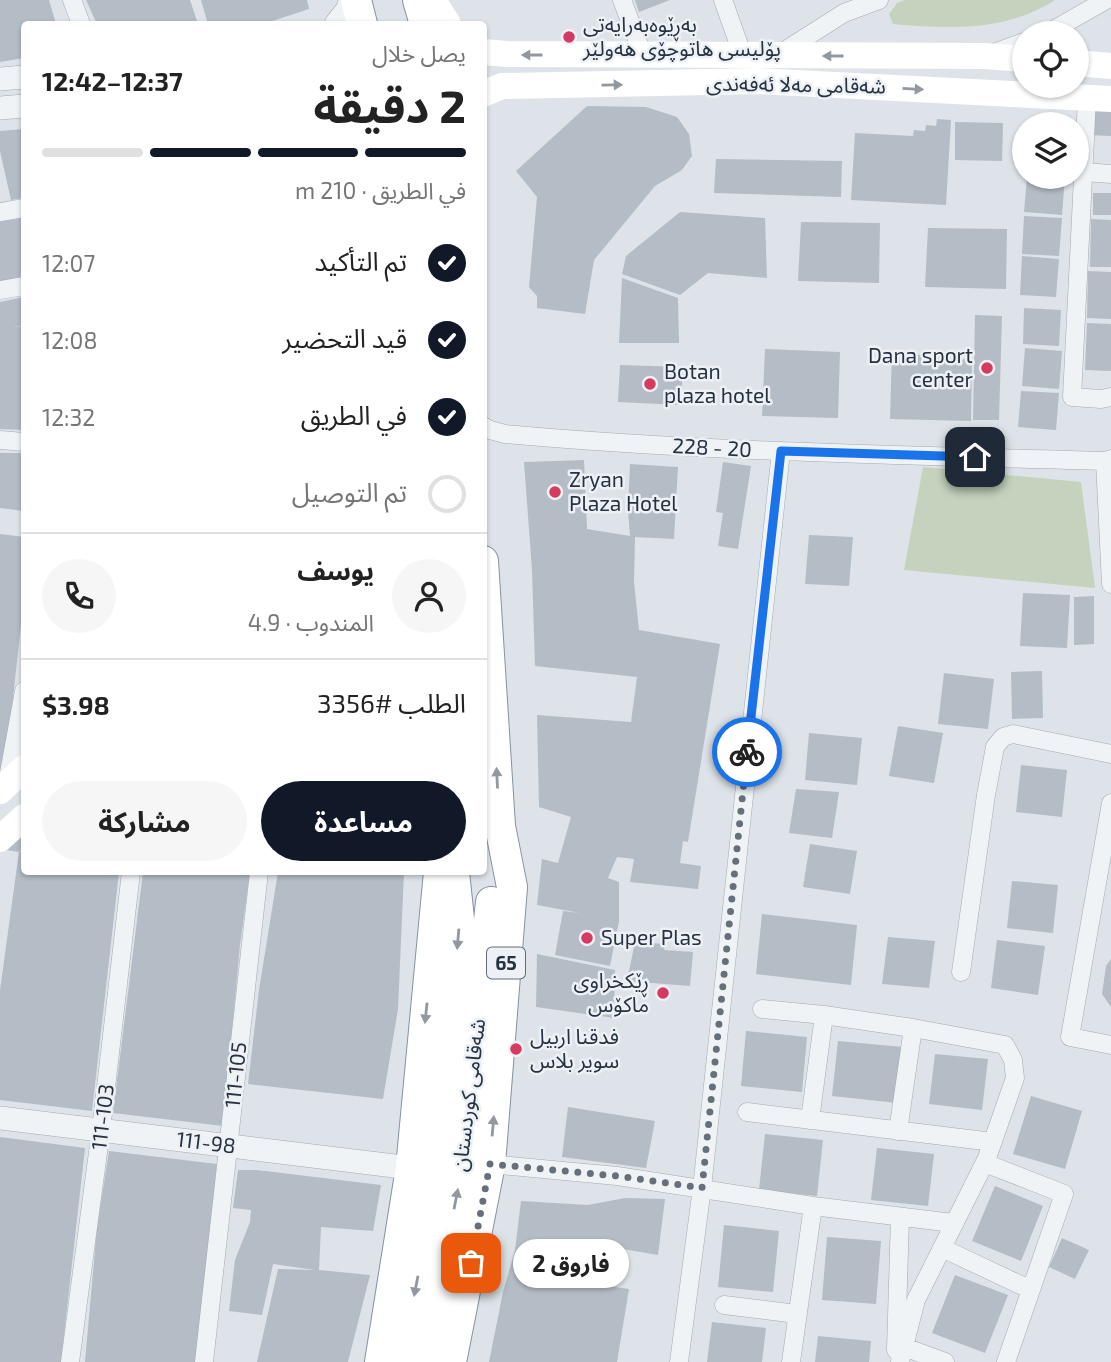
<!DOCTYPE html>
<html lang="ar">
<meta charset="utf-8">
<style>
:root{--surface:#fff;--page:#f6f6f6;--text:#222;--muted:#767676;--line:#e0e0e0;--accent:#111827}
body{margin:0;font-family:"Exo 2","Noto Sans Arabic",sans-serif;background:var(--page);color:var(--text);direction:rtl;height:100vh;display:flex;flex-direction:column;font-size:26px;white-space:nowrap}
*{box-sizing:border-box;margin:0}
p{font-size:23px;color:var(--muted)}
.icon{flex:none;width:38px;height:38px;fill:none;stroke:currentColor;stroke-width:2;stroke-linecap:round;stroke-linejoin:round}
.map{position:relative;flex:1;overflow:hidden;direction:ltr}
.sheet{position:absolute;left:21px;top:21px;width:466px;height:854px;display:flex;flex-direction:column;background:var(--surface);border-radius:7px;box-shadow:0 2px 5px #0004;direction:rtl}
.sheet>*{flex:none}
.fabs{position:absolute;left:1012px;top:21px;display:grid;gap:14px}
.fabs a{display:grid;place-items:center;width:77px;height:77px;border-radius:50%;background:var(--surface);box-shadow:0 2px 5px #0004;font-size:35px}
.pin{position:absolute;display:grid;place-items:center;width:60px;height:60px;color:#fff;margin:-30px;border-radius:14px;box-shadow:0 4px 10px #0006}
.courier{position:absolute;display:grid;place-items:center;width:70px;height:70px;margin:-35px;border:5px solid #1a73e8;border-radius:50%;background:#fff;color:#222;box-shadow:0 2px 9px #0007}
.bubble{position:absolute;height:49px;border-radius:24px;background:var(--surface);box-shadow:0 2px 5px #0004;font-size:23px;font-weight:700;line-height:49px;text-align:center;direction:rtl}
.overview em{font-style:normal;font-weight:700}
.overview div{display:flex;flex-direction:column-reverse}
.overview{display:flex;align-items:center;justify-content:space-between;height:119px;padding:0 21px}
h1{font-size:46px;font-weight:700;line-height:52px}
.bar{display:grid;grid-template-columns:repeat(4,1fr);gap:10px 7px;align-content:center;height:84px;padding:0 21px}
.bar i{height:9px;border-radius:5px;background:var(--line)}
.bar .on{background:var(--accent)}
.bar p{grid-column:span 4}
.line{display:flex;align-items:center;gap:18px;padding:0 21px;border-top:2px solid var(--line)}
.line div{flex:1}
.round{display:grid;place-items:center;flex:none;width:74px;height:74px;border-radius:37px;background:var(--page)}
ol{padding:0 21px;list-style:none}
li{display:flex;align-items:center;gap:21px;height:77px}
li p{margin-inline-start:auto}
li .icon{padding:7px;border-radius:50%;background:var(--accent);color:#fff;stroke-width:4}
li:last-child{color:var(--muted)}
li i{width:38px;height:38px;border:4px solid var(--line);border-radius:50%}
.button{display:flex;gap:14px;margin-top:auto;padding:14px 21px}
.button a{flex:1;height:80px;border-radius:42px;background:var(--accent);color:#fff;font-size:28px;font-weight:700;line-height:80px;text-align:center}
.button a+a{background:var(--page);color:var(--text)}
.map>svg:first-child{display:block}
.green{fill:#c5d3be}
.building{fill:#b4bcc5}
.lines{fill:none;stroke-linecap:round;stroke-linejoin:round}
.minor-casing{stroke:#a2aab2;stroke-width:19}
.tertiary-casing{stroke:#a2aab2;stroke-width:24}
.trunk-casing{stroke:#8492a0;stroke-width:32}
.minor{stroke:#f0f3f6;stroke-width:18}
.tertiary{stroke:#f0f3f6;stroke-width:23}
.secondary{stroke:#fff;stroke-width:26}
.trunk{stroke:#fff;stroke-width:30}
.oneway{fill:#9298a0}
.done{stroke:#66707b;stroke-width:7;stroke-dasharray:0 12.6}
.route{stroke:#1a73e8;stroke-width:9}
.poi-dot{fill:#d63a60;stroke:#edf1f6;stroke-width:2.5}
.labels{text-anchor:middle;stroke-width:5;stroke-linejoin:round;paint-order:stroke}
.shield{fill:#edf1f6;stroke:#626b77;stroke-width:2}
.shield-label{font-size:19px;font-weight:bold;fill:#263240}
.poi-label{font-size:21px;fill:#263240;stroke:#edf1f6;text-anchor:start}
.street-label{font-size:21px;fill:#263240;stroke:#edf1f6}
</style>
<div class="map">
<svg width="1111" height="1362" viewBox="0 0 1111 1362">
<rect width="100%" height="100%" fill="#dde3e8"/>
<path class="green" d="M905,0H1055C1006,32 949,29 893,24L889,14L897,3Z
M923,467L1081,482L1095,588L904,570Z"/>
<path class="building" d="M0,0H49L56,24H24V58L0,62Z
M86,0H190L198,24H97Z
M201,0H307L309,9L263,24H208Z
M635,0H670L639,12Z
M587,106L646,107L677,117L689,134L692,156L682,170L655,186L594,260L585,314L537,308V296L529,287L537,197L516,171Z
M1091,107L1111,108V136L1089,135Z
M937,119L951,120L946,205L851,200L855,133L913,136L914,130L925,131L926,125L936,126Z
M955,122L1003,123L1002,161L955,160Z
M24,129V198L11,200L0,151V131Z
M716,159L842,161L841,197L714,193Z
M1027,177H1065L1062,215L1024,212Z
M1093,193H1111V215H1093Z
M680,212L765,218L767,278L708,273L680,295L622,274L626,256Z
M24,213V282L0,285V217Z
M1024,216L1062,218L1059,256L1022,254Z
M1091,219L1111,220V267H1090Z
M801,222L880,223L879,283L798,281Z
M928,228L1007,229L1006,289L925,287Z
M1022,256L1059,259L1056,297L1020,295Z
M1088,271L1111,272V319L1087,318Z
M622,278L678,298L679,343H619Z
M24,297V325L13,327L24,326V407H22L24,430L0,429V302Z
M1024,308L1061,310L1059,346L1023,344Z
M975,315L1002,316L999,420H973Z
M1087,323L1111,324V371L1085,370Z
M1025,348L1062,351L1059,389L1022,386Z
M765,349L840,352L838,418L762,416Z
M892,352L972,360L971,421L890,419Z
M620,365L683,367L681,405L618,402Z
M1021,391L1059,393L1056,430L1018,427Z
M0,453H24V511L0,508Z
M584,460L587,529L630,536L628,511L630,464L678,467L674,539L635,537L634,582L639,630L720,644L688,842L683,841L680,863L701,866L698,889L630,882L634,859L617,857L608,878L619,882V921L610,966L555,955L563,911L580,913L537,905L542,859L558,863L571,817L539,807L537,715L631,722L637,677L535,666L532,570L524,462Z
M723,462L751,466L738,549L718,546L723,513L716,512Z
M0,534L24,537L22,615L8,744L3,770L0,773Z
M809,535L853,537L849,586L805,584Z
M1023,593L1070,595L1067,648L1020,646Z
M1094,596V644L1074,645V597Z
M1042,671L1043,718L1012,719L1011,672Z
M944,673L994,679L988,729L938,724Z
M898,726L943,733L934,783L889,776Z
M809,733L862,738L857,785L805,780Z
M1021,765L1067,770L1062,817L1016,812Z
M796,789L839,792L832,838L789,833Z
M24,829V848L19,852H24V872H119L92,1111L0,1100V990L19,852L0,849Z
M810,844L857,851L850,894L803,887Z
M143,872H250L240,945L223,1126L113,1113Z
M278,872H404L398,1009L383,1099L248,1084L259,990Z
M1012,881L1058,885L1053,933L1007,928Z
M762,914L857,925L851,985L756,974Z
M888,937L935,941L929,988L882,984Z
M997,940L1045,946L1038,995L991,988Z
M635,942L665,944L664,950L693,952L690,986L627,981Z
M537,954L615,970L614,1018L536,1007Z
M1111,959V1007L1102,994L1106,966Z
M746,1031L807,1037L802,1092L741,1086Z
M838,1041L903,1047L897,1103L832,1096Z
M935,1054L988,1059L982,1110L929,1104Z
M1031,1096L1082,1111L1065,1169L1013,1154Z
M568,1107L655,1121L646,1168L562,1157Z
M765,1134L823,1140L817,1196L759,1190Z
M0,1137L85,1148L61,1362H0Z
M877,1148L934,1154L928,1206L871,1200Z
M109,1151L217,1164L197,1362H85L97,1228Z
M238,1170H257L381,1185L373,1231L321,1227L319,1270L370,1275L348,1362H257L278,1269L315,1270L273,1264L262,1315L229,1311L235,1260L250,1222L251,1210L233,1208Z
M995,1186L1043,1206L1021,1261L972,1241Z
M625,1198L665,1199L658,1255L582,1242L572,1281L629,1289L617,1362H489L503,1292L515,1250L521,1201L588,1205Z
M724,1225L779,1231L773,1292L718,1287Z
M827,1237L881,1241L876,1304L822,1300Z
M1062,1238L1089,1250L1075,1279L1049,1267Z
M955,1275L1008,1295L985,1353L932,1333Z
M712,1322L766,1328L762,1362H707Z
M818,1336L871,1341L869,1362H815Z"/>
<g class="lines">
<defs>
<path id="minor" d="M72,0L81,24
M622,0L643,55
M723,0L743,56
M1048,33L1106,0
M994,53L1024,42
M778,55L844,13L879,0
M1087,98L1072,397L1101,399L1111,397
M1084,172L1111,174
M0,212L24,208
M0,290L24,286
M483,426L490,430L505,434C704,452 905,455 1105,461L1111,459
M0,440L24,442
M1105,461L1111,584
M7,784L24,691
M1111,803L1070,1037L1111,1045
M961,972L986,795L995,747L1003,737L1013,734L1111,754
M762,1009L824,1015
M747,1112L993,1142
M810,1120L824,1015L913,1028L1005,1045L1013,1060L1015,1078L987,1158L916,1300L900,1362
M898,1131L913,1028
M985,1163L1064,1194L1006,1362
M490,1164L617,1176L813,1206L953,1223
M942,1248L1031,1290
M724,1305L797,1314
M904,1347L945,1362
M896,1350L900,1217
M70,1362L101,1130L131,872
M204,1362L259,872
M679,1362L702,1188L781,451
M791,1362L813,1206"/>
<path id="tertiary" d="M336,24L347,10L351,0
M0,79L24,77
M0,108L24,106
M0,1118L411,1168"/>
<path id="trunk" d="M356,0L362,24
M418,0L425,24
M380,1362L411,1168L439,872
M402,1362L439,1163L459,919L454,872
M424,1362L463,1161L491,902
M451,1362L490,1164L512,887L500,826L483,561"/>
</defs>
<use href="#minor" class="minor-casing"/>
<use href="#tertiary" class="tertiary-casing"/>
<use href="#trunk" class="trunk-casing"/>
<use href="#minor" class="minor"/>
<use href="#tertiary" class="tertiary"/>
<path class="secondary" d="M433,0L448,24
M483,52L507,54L984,56L1024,59
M1076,63L1111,66
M483,94L502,86L759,81L1111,99
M0,791L24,768
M0,839L24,817"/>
<use href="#trunk" class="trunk"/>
</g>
<defs><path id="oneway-solid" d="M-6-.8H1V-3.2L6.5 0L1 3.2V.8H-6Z" transform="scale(1.75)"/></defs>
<g class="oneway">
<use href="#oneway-solid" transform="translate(532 55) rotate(-180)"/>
<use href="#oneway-solid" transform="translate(833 56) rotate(-180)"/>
<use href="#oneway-solid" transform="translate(612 85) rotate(-1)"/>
<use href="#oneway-solid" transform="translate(913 89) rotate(3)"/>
<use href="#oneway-solid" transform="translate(497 778) rotate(-93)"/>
<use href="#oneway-solid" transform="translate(458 939) rotate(95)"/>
<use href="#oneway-solid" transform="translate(426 1013) rotate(96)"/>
<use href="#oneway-solid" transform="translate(493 1126) rotate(-85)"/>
<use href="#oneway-solid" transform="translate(456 1199) rotate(-79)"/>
<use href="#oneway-solid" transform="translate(416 1286) rotate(101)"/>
</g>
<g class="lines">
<path class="done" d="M471,1263L490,1164L617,1176L702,1188L747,752"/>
<path class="route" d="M747,752L781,451L975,457"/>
</g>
<g class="poi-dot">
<circle cx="569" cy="37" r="7"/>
<circle cx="987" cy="368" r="7"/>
<circle cx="650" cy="384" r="7"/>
<circle cx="555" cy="492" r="7"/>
<circle cx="587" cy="938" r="7"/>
<circle cx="663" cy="993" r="7"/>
<circle cx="516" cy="1049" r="7"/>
</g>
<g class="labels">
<rect class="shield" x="487" y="947.5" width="38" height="31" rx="5"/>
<g class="shield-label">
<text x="506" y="970">65</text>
</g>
<g class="poi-label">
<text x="583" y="32">بەڕێوەبەرایەتی<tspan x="583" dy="24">پۆلیسی هاتوچۆی هەولێر</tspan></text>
<text x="973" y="363" text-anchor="end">Dana sport<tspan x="973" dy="24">center</tspan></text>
<text x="664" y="379">Botan<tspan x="664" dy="24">plaza hotel</tspan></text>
<text x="569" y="487">Zryan<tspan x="569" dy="24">Plaza Hotel</tspan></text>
<text x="601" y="945">Super Plas</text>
<text x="649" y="988" text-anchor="end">ڕێکخراوی<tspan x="649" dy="24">ماکۆس</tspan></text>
<text x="530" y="1044">فدقنا اربيل<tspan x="530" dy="24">سوير بلاس</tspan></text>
</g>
<g class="street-label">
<text transform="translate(796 85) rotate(1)" y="7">شەقامی مەلا ئەفەندی</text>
<text transform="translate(712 448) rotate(3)" y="7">228 - 20</text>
<text transform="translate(236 1075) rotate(-84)" y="7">111-105</text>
<text transform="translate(469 1095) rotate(-83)" y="7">شەقامی کوردستان</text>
<text transform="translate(103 1117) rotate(-83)" y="7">111-103</text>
<text transform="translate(206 1143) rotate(7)" y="7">111-98</text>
</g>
</g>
</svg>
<div class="fabs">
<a><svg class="icon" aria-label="locate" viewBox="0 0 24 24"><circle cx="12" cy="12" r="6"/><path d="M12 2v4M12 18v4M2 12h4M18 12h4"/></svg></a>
<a><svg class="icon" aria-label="layers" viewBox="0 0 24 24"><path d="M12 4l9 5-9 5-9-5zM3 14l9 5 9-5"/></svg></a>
</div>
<div class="pin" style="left:471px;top:1263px;background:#ea580c"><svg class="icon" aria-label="bag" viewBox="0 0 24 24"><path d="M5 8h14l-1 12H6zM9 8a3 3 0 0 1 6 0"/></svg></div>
<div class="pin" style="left:975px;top:457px;background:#1f2937"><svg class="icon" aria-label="home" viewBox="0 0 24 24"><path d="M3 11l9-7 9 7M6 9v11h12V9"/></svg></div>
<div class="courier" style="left:747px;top:752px"><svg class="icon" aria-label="bike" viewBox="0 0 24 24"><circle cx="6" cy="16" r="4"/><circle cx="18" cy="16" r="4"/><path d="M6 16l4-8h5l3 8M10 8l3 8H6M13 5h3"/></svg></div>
<div class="bubble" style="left:513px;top:1239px;width:116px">فاروق 2</div>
<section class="sheet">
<div class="overview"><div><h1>2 دقيقة</h1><p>يصل خلال</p></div><em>12:37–12:42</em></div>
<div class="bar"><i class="on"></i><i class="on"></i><i class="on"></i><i></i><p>في الطريق · 210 m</p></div>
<ol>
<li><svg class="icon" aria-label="check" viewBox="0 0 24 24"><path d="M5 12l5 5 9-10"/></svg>تم التأكيد<p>12:07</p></li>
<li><svg class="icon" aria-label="check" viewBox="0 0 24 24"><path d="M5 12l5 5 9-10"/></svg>قيد التحضير<p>12:08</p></li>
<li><svg class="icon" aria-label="check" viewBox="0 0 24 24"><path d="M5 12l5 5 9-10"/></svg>في الطريق<p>12:32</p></li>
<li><i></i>تم التوصيل</li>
</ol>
<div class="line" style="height:126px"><a class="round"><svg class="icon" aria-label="person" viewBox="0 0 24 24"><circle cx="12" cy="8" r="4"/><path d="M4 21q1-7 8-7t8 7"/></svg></a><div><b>يوسف</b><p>المندوب · 4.9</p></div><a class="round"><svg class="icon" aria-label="phone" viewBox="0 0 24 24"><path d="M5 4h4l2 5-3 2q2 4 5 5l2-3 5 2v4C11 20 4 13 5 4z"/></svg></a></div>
<div class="line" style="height:91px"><div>الطلب #3356</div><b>$3.98</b></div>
<div class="button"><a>مساعدة</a><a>مشاركة</a></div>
</section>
</div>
